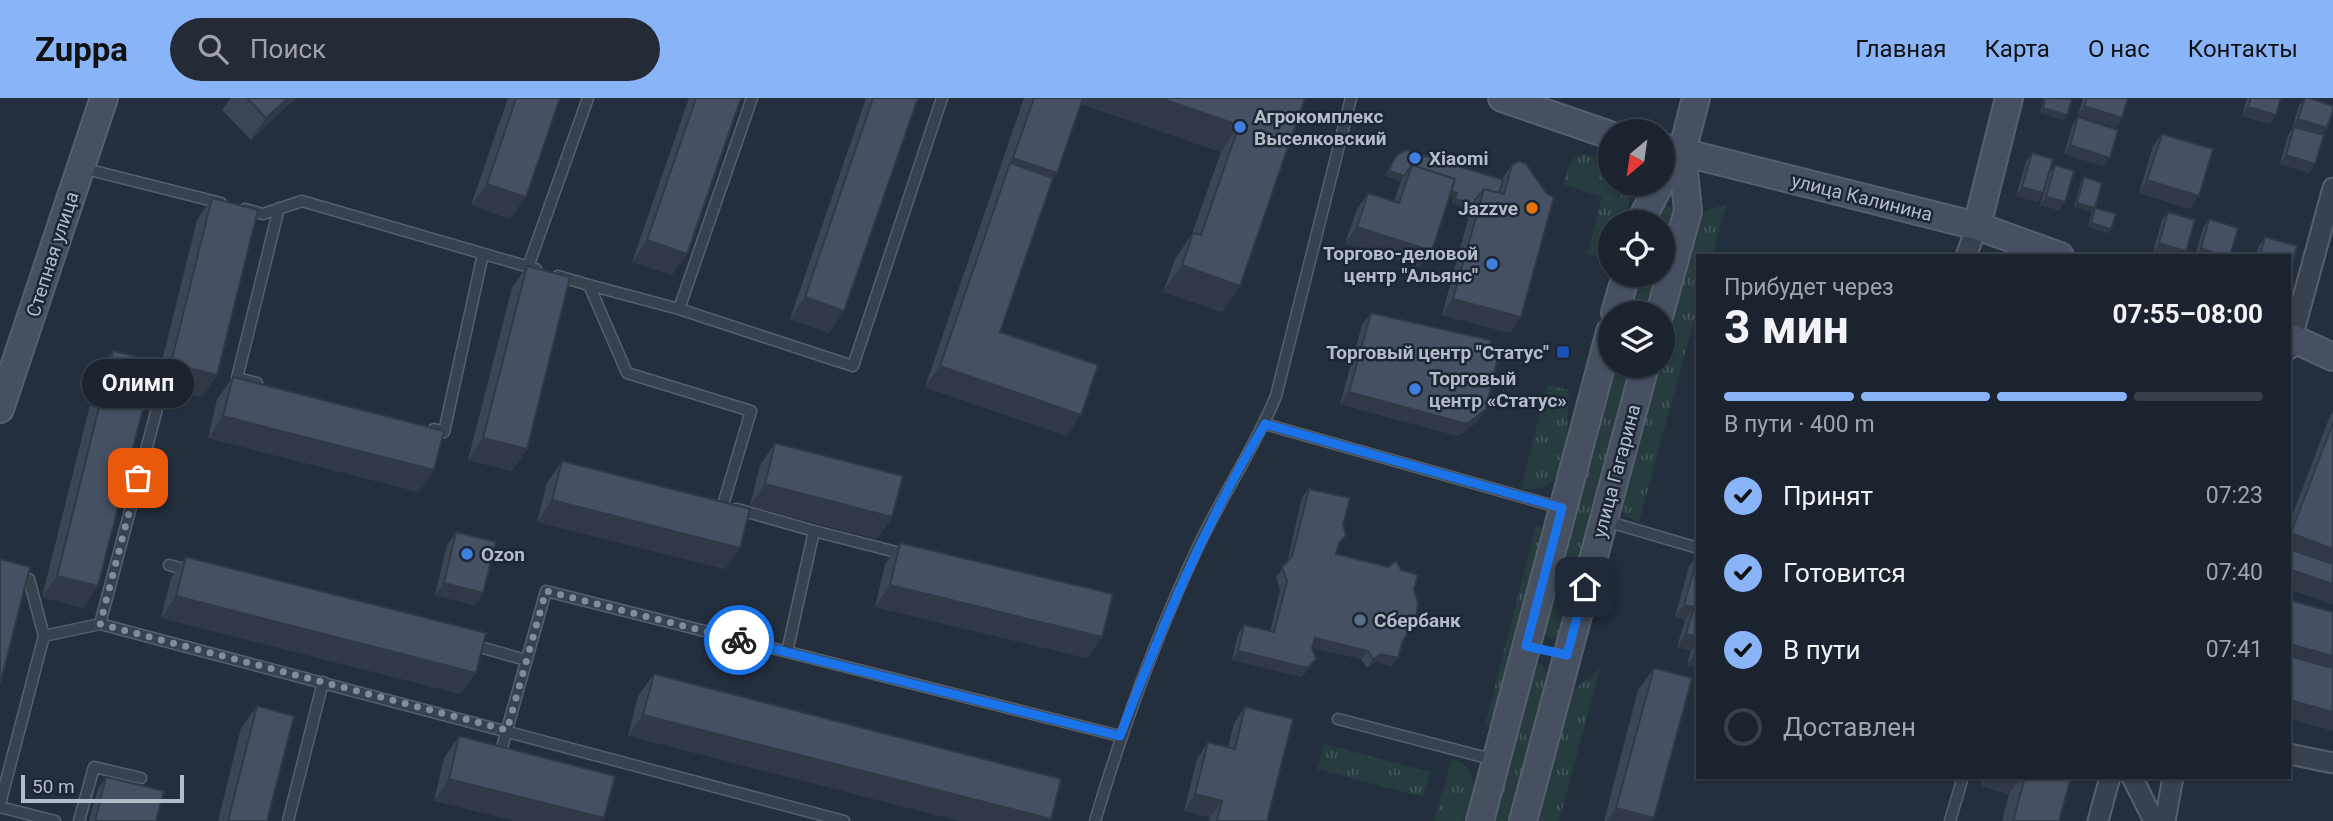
<!DOCTYPE html>
<html lang="ru">
<meta charset="utf-8">
<style>
:root{--surface:#1b232e;--page:#242b36;--text:#f1f3f6;--muted:#a0a4aa;--line:#39404a;--accent:#8ab4f8}
body{margin:0;font-family:Roboto,sans-serif;background:var(--page);color:var(--text);height:100vh;display:flex;flex-direction:column;font-size:26px;white-space:nowrap}
*{box-sizing:border-box;margin:0}
p{font-size:23px;color:var(--muted)}
.icon{flex:none;width:38px;height:38px;fill:none;stroke:currentColor;stroke-width:2;stroke-linecap:round;stroke-linejoin:round}
.map{position:relative;flex:1;overflow:hidden}
.side{position:absolute;left:1696px;top:156px;width:595px;height:525px;display:flex;flex-direction:column;background:var(--surface);border-radius:0px;box-shadow:0 2px 5px #0004,0 0 0 2px var(--line)}
.side>*{flex:none}
.needle{width:46px;rotate:209deg}
.tools{position:absolute;left:1598px;top:21px;display:grid;gap:14px}
.tools a{display:grid;place-items:center;width:77px;height:77px;border-radius:50%;background:var(--surface);box-shadow:0 2px 5px #0004,0 0 0 2px var(--line);font-size:35px}
.scale{position:absolute;left:21px;bottom:18px;width:163px;box-sizing:border-box;padding-left:7px;border:4px solid #b4bcc9;border-top:0;font-size:19px;line-height:24px;white-space:nowrap;color:#b4bcc9;-webkit-text-stroke:5px #1d2633;paint-order:stroke}
.pin{position:absolute;display:grid;place-items:center;width:60px;height:60px;color:#fff;margin:-30px;border-radius:14px;box-shadow:0 4px 10px #0006}
.courier{position:absolute;display:grid;place-items:center;width:70px;height:70px;margin:-35px;border:5px solid #1a73e8;border-radius:50%;background:#fff;color:#222;box-shadow:0 2px 9px #0007}
.bubble{position:absolute;height:49px;border-radius:24px;background:var(--surface);box-shadow:0 2px 5px #0004,0 0 0 2px var(--line);font-size:23px;font-weight:700;line-height:49px;text-align:center}
.head em{font-style:normal;font-weight:700}
.head div{display:flex;flex-direction:column-reverse}
.head{display:flex;align-items:center;justify-content:space-between;height:119px;padding:0 28px}
h1{font-size:46px;font-weight:700;line-height:52px}
.bar{display:grid;grid-template-columns:repeat(4,1fr);gap:10px 7px;align-content:center;height:84px;padding:0 28px}
.bar i{height:9px;border-radius:5px;background:var(--line)}
.bar .selected{background:var(--accent)}
.bar p{grid-column:span 4}
ol{padding:0 28px;list-style:none}
li{display:flex;align-items:center;gap:21px;height:77px}
li p{margin-inline-start:auto}
li .icon{padding:7px;border-radius:50%;background:var(--accent);color:#111;stroke-width:4}
li:last-child{color:var(--muted)}
li i{width:38px;height:38px;border:4px solid var(--line);border-radius:50%}
header{display:flex;align-items:center;gap:42px;box-sizing:border-box;height:98px;padding:0 35px;background:var(--accent);color:#111}
header strong{font-size:33px}
nav{display:flex;gap:38px;margin-inline-start:auto;font-size:24px}
.search{width:490px;height:63px;background:var(--page);display:flex;align-items:center;gap:18px;box-sizing:border-box;padding:0 24px;border-radius:38px;color:var(--muted);font-size:26px}
.map>svg:first-child{display:block}
.grass{fill:url(#grass-tufts)}
.lines{fill:none;stroke-linecap:round;stroke-linejoin:round}
.lane-casing{stroke:#565f6c;stroke-width:13}
.street-casing{stroke:#565f6c;stroke-width:23}
.secondary-casing{stroke:#565f6c;stroke-width:30}
.lane{stroke:#38414e;stroke-width:10}
.street{stroke:#38414e;stroke-width:19}
.secondary{stroke:#465061;stroke-width:26}
.wall{fill:#3b4654}
.shaded-wall{fill:#303945}
.building{fill:#455162;stroke:#303945;stroke-width:2}
.done{stroke:#828b98;stroke-width:7;stroke-dasharray:0 12.6}
.route{stroke:#1a73e8;stroke-width:9}
.shop-dot{fill:#3f7fe0;stroke:#1d2633;stroke-width:2.5}
.food-dot{fill:#e8710a;stroke:#1d2633;stroke-width:2.5}
.transit-dot{fill:#1a4fb4;stroke:#1d2633;stroke-width:2.5}
.service-dot{fill:#5c6f8a;stroke:#1d2633;stroke-width:2.5}
.labels{text-anchor:middle;stroke-width:5;stroke-linejoin:round;paint-order:stroke}
.poi-label{font-size:19px;font-weight:bold;fill:#b4bcc9;stroke:#1d2633;text-anchor:start}
.street-label{font-size:19px;fill:#b4bcc9;stroke:#1d2633}
</style>
<header>
<strong>Zuppa</strong>
<div class="search"><svg class="icon" aria-label="search" viewBox="0 0 24 24"><circle cx="10" cy="10" r="6"/><path d="M15 15l6 6"/></svg>Поиск</div>
<nav><a>Главная</a><a>Карта</a><a>О нас</a><a>Контакты</a></nav>
</header>
<div class="map">
<svg width="2333" height="723" viewBox="0 0 2333 723">
<defs>
<pattern id="grass-tufts" width="24" height="20" patternUnits="userSpaceOnUse" patternTransform="scale(1.75)"><rect width="24" height="20" fill="#263c3f"/><path d="M3 7l-1-3M5 7V3M7 7l1-3M15 17l-1-3M17 17v-4M19 17l1-3" fill="none" stroke="#435659"/></pattern>
</defs>
<rect width="100%" height="100%" fill="#242f3e"/>
<path class="grass" d="M1585,56L1610,66V86L1628,88L1630,99L1625,124H1610V154L1606,161L1587,156L1602,99L1563,86C1567,72 1569,58 1585,56Z
M1661,106L1672,110L1674,116L1663,156L1662,124H1652Z
M1727,106L1712,157L1698,158L1697,212L1639,424L1625,418L1619,404L1657,268H1662L1663,248L1697,125L1705,113Z
M1638,177H1657L1646,215H1627Z
M1613,268H1632L1558,537L1554,541L1542,536Z
M1547,287L1569,292C1568,315 1568,367 1552,384C1544,391 1531,391 1521,391Z
M1536,427L1542,430L1492,627L1488,629L1485,627Z
M1542,566L1548,578L1509,723H1490L1531,573L1536,567Z
M1600,571L1559,723H1536L1572,593Z
M1324,646L1430,674L1423,699L1317,671Z
M1452,661C1484,670 1472,698 1465,723H1434Z"/>
<g class="lines">
<defs>
<path id="lane" d="M752,0L679,211L853,268L942,0
M82,70L221,105
M245,111L263,116L302,103L536,171
M528,169L588,0
M558,178L589,187L627,275L751,313L723,407
M589,187L679,211
M257,285L237,280L279,110
M1265,326L1561,410
M434,331L444,334L483,156
M737,411L814,433
M1606,423L1698,450
M169,467L191,473
M0,474L29,481L44,538
M100,526L844,723
M473,547L526,562
M787,554L814,433L904,456
M1338,621L1495,662
M499,660L546,493L1120,638
M0,706L44,538L100,526L158,307
M0,709L55,723
M79,723L94,669L141,680
M288,723L323,584
M1095,723C1123,629 1156,538 1198,449C1222,397 1255,350 1276,298L1351,0
M1950,723L1963,679"/>
<path id="street" d="M1966,158L1977,128
M2289,251L2333,90
M2289,656L2333,665
M2132,679L2154,723
M2098,723L2110,679
M2165,723L2173,679"/>
<path id="secondary" d="M1502,0L1610,37
M1662,49L1977,128L2060,158
M1640,124L1660,86
M1977,128L2009,0
M1615,215L1626,177
M1660,215L1688,113L1682,54L1696,0
M2289,239L2333,259
M0,311L104,0
M1480,723L1610,234
M1523,723L1645,268"/>
</defs>
<use href="#lane" class="lane-casing"/>
<use href="#street" class="street-casing"/>
<use href="#secondary" class="secondary-casing"/>
<use href="#lane" class="lane"/>
<use href="#street" class="street"/>
<use href="#secondary" class="secondary"/>
</g>
<path class="wall" d="M231,0H296L251,42L222,12Z
M508,0H560L510,121L471,107Z
M689,0H741L672,177L632,164Z
M866,0H918L829,235L790,221Z
M1024,0H1305L1240,188L1222,214L1163,194L1175,161L1192,136L1221,54L1081,6L1057,75L1053,80L1000,234L1066,338L925,289Z
M2044,0H2070L2064,22L2040,15Z
M2083,0H2128L2122,20L2116,29L2078,17Z
M2247,0H2281L2270,26L2242,18Z
M2305,0L2327,30L2322,37L2315,66L2309,75L2280,66L2288,37L2293,30H2292L2299,8Z
M2078,19L2104,68L2064,56L2072,28Z
M2162,36L2190,111L2139,95L2153,48Z
M2032,55L2043,95L2037,104L2016,98L2026,64Z
M1398,56L1502,81L1512,67L1521,219L1510,235L1442,217L1471,110L1452,105L1454,100L1450,98L1420,169L1345,145L1357,111L1368,95L1394,103L1401,83L1386,78L1389,69Z
M2055,67L2059,112L2040,107L2049,76Z
M2084,79L2095,110L2111,131L2108,135L2088,129L2092,114L2074,109L2081,84Z
M212,100L202,299L156,287L197,122Z
M2168,114L2182,158H2166L2153,154L2162,122Z
M2209,121L2230,158H2195L2203,130Z
M2265,139L2289,158H2256L2259,148Z
M527,168V351L512,373L468,362L512,190Z
M1371,215L1486,311L1477,324L1458,338L1340,306L1362,227Z
M113,253L83,510L42,499L98,275Z
M233,279L434,372L419,394L208,340L217,301Z
M2333,314V506L2289,491V426L2330,318Z
M775,345L892,419L877,441L750,408L760,367Z
M562,363L740,450L725,471L537,424L547,385Z
M1309,391L1338,448L1336,456L1401,472L1414,491L1402,545L1392,568L1375,564L1367,570L1361,561L1313,550L1310,570L1301,579L1232,562L1238,536L1244,527L1270,534L1280,492L1276,479L1287,465L1302,399Z
M456,434L483,495L474,507L435,497L447,447Z
M900,445L1102,539L1087,560L875,509L885,466Z
M1698,456V569L1687,567L1691,553L1677,549L1685,522L1675,519L1689,468Z
M186,459L461,596L161,520L171,480Z
M1654,570V720L1652,723H1604L1638,592Z
M654,576L1061,681L628,638L638,598Z
M257,608L267,723H218L241,630Z
M1245,609L1267,723H1209L1210,719L1184,713L1197,661L1208,644L1228,649L1234,625Z
M459,638L615,678L434,703L444,660Z
M106,679L156,723H89L98,691Z
M1983,679H2071L2059,723H2002L2009,696L1981,688Z"/>
<path class="shaded-wall" d="M288,0H296L251,42L266,20Z
M1074,0H1160L1239,27L1221,54L1072,3Z
M2084,8L2122,20L2116,29L2078,17Z
M2248,9L2276,17L2270,26L2242,18Z
M2043,10L2067,17L2064,22L2040,15Z
M2298,21L2327,30L2321,38L2292,30Z
M2070,47L2110,60L2104,68L2064,56Z
M2286,57L2315,66L2309,75L2280,66Z
M1013,60L1057,75L1038,102L1010,65Z
M1389,73L1404,78L1401,83L1386,78Z
M1408,79L1457,95L1454,100L1406,84Z
M2147,82L2199,98L2190,111L2139,95Z
M487,86L526,99L510,121L471,107Z
M2022,89L2043,95L2037,104L2016,98Z
M2046,99L2065,104L2059,112L2040,107Z
M1455,101L1474,106L1471,111L1452,105Z
M2077,105L2095,110L2092,114L2074,109Z
M2091,125L2111,131L2108,135L2088,129Z
M1357,129L1432,153L1420,169L1345,145Z
M647,142L687,156L672,177L632,164Z
M2159,145L2186,153L2182,158H2166L2153,154Z
M2201,150L2224,158H2195Z
M1182,167L1240,188L1222,214L1163,194Z
M805,199L844,213L829,235L790,221Z
M1453,201L1521,219L1510,235L1442,217Z
M171,265L217,277L202,299L156,287Z
M940,268L1081,317L1066,338L925,289Z
M1349,294L1486,311L1477,324L1458,338L1340,306Z
M223,318L434,372L419,394L208,340Z
M483,340L527,351L512,373L468,362Z
M765,386L892,419L877,441L750,408Z
M552,402L740,450L725,471L537,424Z
M2291,435L2333,451V466L2289,455V437Z
M2289,471L2333,486V506L2289,491Z
M57,478L98,488L83,510L42,499Z
M444,485L483,495L474,507L435,497Z
M890,487L1102,539L1087,560L875,509Z
M176,498L476,575L461,596L161,520Z
M1684,507L1694,509L1685,522L1675,519Z
M1686,536L1698,539V544L1691,553L1677,549Z
M1315,540L1368,553L1361,561L1309,549Z
M2289,546L2333,558V577L2289,565Z
M1238,553L1316,561L1310,570L1301,579L1232,562Z
M1696,554H1698V569L1687,567Z
M1381,556L1398,560L1392,568L1375,564L1367,570L1373,561Z
M2289,602L2333,614V633L2289,621Z
M643,617L1051,721L1050,723H959L628,638Z
M1987,679H2021L2009,696L1981,688Z
M449,681L604,720L602,723H514L434,703Z
M1195,696L1222,703L1210,719L1184,713Z
M1616,710L1654,720L1652,723H1607Z"/>
<path class="building" d="M247,0H288L266,20Z
M516,0H560L526,99L487,86Z
M696,0H741L687,156L647,142Z
M873,0H918L844,213L805,199Z
M1034,0H1083L1057,75L1013,60Z
M1160,0H1305L1240,188L1182,167L1193,135L1201,137L1239,27Z
M2046,0L2072,1L2067,17L2043,10Z
M2087,0H2128L2122,20L2084,8Z
M2251,0H2281L2276,17L2248,9Z
M2305,0H2309L2333,8V12L2327,30L2298,21Z
M2078,19L2118,32L2110,60L2070,47Z
M2294,29L2324,37L2315,66L2286,57Z
M2162,36L2213,51L2199,98L2147,82Z
M1406,52L1503,82L1499,95L1484,91L1475,102L1474,106L1455,101L1457,95L1451,93L1455,81L1412,67L1404,78L1389,73L1392,65L1398,56Z
M2032,55L2053,61L2043,95L2022,89Z
M1519,63L1526,66L1547,96L1554,99L1521,219L1453,201L1484,91L1504,96L1512,67Z
M1010,65L1053,80L1000,234L1098,267L1081,317L940,268Z
M1412,67L1455,81L1432,153L1357,129L1368,95L1399,105Z
M2055,67L2074,73L2065,104L2046,99Z
M2084,79L2102,85L2095,110L2077,105Z
M212,100L258,112L217,277L171,265Z
M2095,110L2116,116L2111,131L2091,125Z
M2168,114L2195,122L2186,153L2159,145Z
M2209,121L2238,130L2230,158H2224L2201,150Z
M2265,139L2297,148L2289,175V158H2260Z
M527,168L570,179L527,351L483,340Z
M1371,215L1490,242L1497,263L1486,311L1467,326L1349,294Z
M113,253L155,263L98,488L57,478Z
M233,279L444,333L434,372L223,318Z
M2333,324V451L2291,435Z
M775,345L903,378L892,419L765,386Z
M562,363L750,411L740,450L552,402Z
M1309,391L1350,400L1343,427L1346,437L1339,445L1336,456L1388,469L1396,463L1401,472L1418,477L1414,491L1418,505L1416,520L1402,545L1398,560L1381,556L1373,561L1368,553L1315,540L1312,550L1316,561L1307,570L1238,553L1244,527L1274,534L1287,483L1282,470L1292,458Z
M456,434L496,444L483,495L444,485Z
M900,445L1113,496L1102,539L890,487Z
M2289,451L2333,466V486L2289,471Z
M1698,457V539L1686,536L1694,509L1684,507Z
M186,459L486,535L476,575L176,498Z
M0,461L30,469L0,586Z
M2289,474L2292,475L2289,487Z
M2289,502L2333,514V558L2289,546Z
M2289,558L2333,570V614L2289,602Z
M1654,570L1692,580L1654,720L1616,710Z
M654,576L1061,681L1051,721L643,617Z
M257,608L294,618L267,723H228Z
M1245,609L1293,621L1267,723H1217L1222,703L1195,696L1208,644L1235,651Z
M459,638L615,678L604,720L449,681Z
M106,679L164,693L156,723H95Z
M2025,679H2071L2059,723H2013Z"/>
<g class="lines">
<path class="done" d="M138,380L100,526L507,632L546,493L739,542"/>
<path class="route" d="M739,542L1120,638C1161,530 1205,425 1265,326L1562,410L1526,548L1567,557L1585,489"/>
</g>
<g class="shop-dot">
<circle cx="1240" cy="29" r="7"/>
<circle cx="1415" cy="60" r="7"/>
<circle cx="1492" cy="166" r="7"/>
<circle cx="1415" cy="291" r="7"/>
<circle cx="467" cy="456" r="7"/>
</g>
<circle class="food-dot" cx="1532" cy="110" r="7"/>
<rect class="transit-dot" x="1556" y="247" width="14" height="14" rx="3.5"/>
<circle class="service-dot" cx="1360" cy="522" r="7"/>
<g class="labels">
<g class="poi-label">
<text x="1254" y="25">Агрокомплекс<tspan x="1254" dy="22">Выселковский</tspan></text>
<text x="1429" y="67">Xiaomi</text>
<text x="1518" y="117" text-anchor="end">Jazzve</text>
<text x="1478" y="162" text-anchor="end">Торгово-деловой<tspan x="1478" dy="22">центр "Альянс"</tspan></text>
<text x="1549" y="261" text-anchor="end">Торговый центр "Статус"</text>
<text x="1429" y="287">Торговый<tspan x="1429" dy="22">центр «Статус»</tspan></text>
<text x="481" y="463">Ozon</text>
<text x="1374" y="529">Сбербанк</text>
</g>
<g class="street-label">
<text transform="translate(1862 99) rotate(14)" y="7">улица Калинина</text>
<text transform="translate(52 156) rotate(-72)" y="7">Степная улица</text>
<text transform="translate(1616 373) rotate(-75)" y="7">улица Гагарина</text>
</g>
</g>
</svg>
<div class="tools">
<a><svg class="needle" viewBox="-14 -14 28 28"><path d="M0-13l5 13h-10z" fill="#e53935"/><path d="M0 13l5-13h-10z" fill="#a0a4aa"/></svg></a>
<a><svg class="icon" aria-label="locate" viewBox="0 0 24 24"><circle cx="12" cy="12" r="6"/><path d="M12 2v4M12 18v4M2 12h4M18 12h4"/></svg></a>
<a><svg class="icon" aria-label="layers" viewBox="0 0 24 24"><path d="M12 4l9 5-9 5-9-5zM3 14l9 5 9-5"/></svg></a>
</div>
<div class="scale">50 m</div>
<div class="pin" style="left:138px;top:380px;background:#ea580c"><svg class="icon" aria-label="bag" viewBox="0 0 24 24"><path d="M5 8h14l-1 12H6zM9 8a3 3 0 0 1 6 0"/></svg></div>
<div class="pin" style="left:1585px;top:489px;background:#1f2937"><svg class="icon" aria-label="home" viewBox="0 0 24 24"><path d="M3 11l9-7 9 7M6 9v11h12V9"/></svg></div>
<div class="courier" style="left:739px;top:542px"><svg class="icon" aria-label="bike" viewBox="0 0 24 24"><circle cx="6" cy="16" r="4"/><circle cx="18" cy="16" r="4"/><path d="M6 16l4-8h5l3 8M10 8l3 8H6M13 5h3"/></svg></div>
<div class="bubble" style="left:82px;top:261px;width:112px">Олимп</div>
<section class="side">
<div class="head"><div><h1>3 мин</h1><p>Прибудет через</p></div><em>07:55–08:00</em></div>
<div class="bar"><i class="selected"></i><i class="selected"></i><i class="selected"></i><i></i><p>В пути · 400 m</p></div>
<ol>
<li><svg class="icon" aria-label="check" viewBox="0 0 24 24"><path d="M5 12l5 5 9-10"/></svg>Принят<p>07:23</p></li>
<li><svg class="icon" aria-label="check" viewBox="0 0 24 24"><path d="M5 12l5 5 9-10"/></svg>Готовится<p>07:40</p></li>
<li><svg class="icon" aria-label="check" viewBox="0 0 24 24"><path d="M5 12l5 5 9-10"/></svg>В пути<p>07:41</p></li>
<li><i></i>Доставлен</li>
</ol>
</section>
</div>
